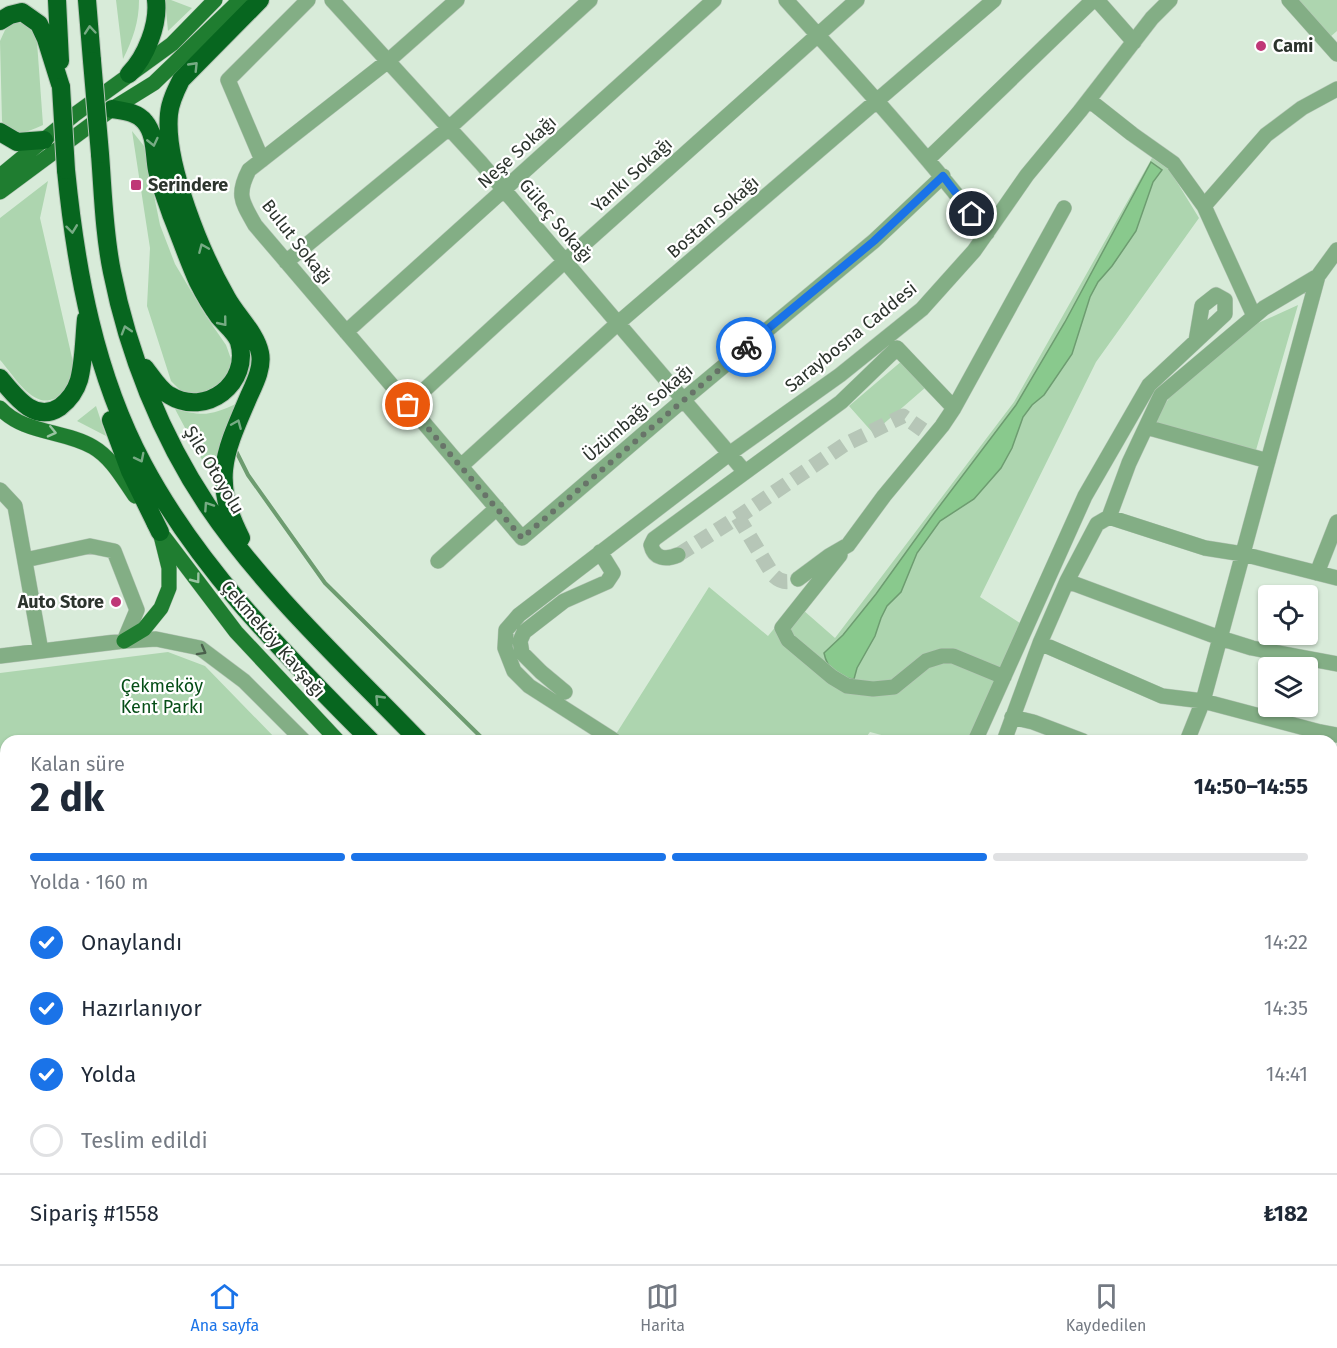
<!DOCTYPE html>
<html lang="tr">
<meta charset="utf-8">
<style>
:root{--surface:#fff;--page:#f6f6f7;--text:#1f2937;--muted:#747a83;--line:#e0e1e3;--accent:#1a73e8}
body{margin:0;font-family:"Fira Sans",sans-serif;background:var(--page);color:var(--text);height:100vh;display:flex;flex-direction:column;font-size:22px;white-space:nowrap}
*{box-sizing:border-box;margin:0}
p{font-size:20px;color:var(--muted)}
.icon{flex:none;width:33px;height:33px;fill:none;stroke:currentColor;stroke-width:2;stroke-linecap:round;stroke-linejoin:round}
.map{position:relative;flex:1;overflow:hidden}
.panel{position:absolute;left:0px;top:735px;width:1338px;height:530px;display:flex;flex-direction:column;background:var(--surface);border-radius:18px 18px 0 0;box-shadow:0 2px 4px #0004}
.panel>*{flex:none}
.tools{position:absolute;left:1258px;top:585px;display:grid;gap:12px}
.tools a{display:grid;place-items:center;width:60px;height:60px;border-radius:6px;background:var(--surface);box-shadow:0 2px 4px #0004;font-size:30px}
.pin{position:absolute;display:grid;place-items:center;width:51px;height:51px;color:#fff;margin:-26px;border:3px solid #fff;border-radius:50%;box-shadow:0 2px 6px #0007}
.courier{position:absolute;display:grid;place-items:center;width:60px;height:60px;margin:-30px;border:4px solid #1a73e8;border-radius:50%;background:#fff;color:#222;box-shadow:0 2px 8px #0007}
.head em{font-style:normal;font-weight:700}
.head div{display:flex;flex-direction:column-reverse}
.head{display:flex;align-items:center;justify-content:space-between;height:102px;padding:0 30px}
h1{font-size:39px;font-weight:700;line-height:45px}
.bar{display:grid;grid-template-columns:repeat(4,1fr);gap:9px 6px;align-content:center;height:72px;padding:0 30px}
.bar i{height:8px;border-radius:4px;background:var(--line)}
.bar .on{background:var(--accent)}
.bar p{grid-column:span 4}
.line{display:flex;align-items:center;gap:15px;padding:0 30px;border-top:2px solid var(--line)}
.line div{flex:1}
ol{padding:0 30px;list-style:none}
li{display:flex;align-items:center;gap:18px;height:66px}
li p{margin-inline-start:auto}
li .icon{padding:6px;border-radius:50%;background:var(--accent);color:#fff;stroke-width:4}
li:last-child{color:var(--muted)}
li i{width:33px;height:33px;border:3px solid var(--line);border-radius:50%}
.menu{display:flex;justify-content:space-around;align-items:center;height:84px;border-top:2px solid var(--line);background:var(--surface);font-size:16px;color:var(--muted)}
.menu a{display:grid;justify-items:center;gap:3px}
.menu .on{color:var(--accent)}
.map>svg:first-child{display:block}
.green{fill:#add5af}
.water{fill:#89c98d;stroke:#6d9c70;stroke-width:1.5}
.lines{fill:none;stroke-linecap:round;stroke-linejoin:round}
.stream{stroke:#6d9c70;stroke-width:4}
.minor-tunnel{stroke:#b6c6b7;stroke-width:15;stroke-dasharray:15 8;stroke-linecap:butt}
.minor-casing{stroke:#b6c6b7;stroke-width:16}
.major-casing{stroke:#b6c6b7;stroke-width:16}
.highway-casing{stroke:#b6c6b7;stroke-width:20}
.minor{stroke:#83ae85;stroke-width:15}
.major{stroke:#1f7d30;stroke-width:15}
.highway{stroke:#07661f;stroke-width:18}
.highway-bridge-casing{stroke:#b6c6b7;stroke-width:20;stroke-linecap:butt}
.highway-bridge{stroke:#07661f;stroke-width:18}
.oneway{stroke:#77ab84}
.oneway2{stroke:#9ac4a2}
.oneway3{stroke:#4a5f4c}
.done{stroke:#687469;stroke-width:6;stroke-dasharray:0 10.8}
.route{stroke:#1a73e8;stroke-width:8}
.poi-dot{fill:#bf3777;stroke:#fff;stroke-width:2}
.labels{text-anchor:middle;stroke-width:4.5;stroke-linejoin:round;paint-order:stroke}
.poi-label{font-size:18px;font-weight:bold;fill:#2c342d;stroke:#fff;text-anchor:start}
.street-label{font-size:18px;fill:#2c342d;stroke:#fff}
.park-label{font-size:18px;fill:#064e17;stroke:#fff}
</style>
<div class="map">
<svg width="1337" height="1264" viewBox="0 0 1337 1264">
<rect width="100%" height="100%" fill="#d8ebd9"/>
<path class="green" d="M116,0H139C139,22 133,39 123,59Z
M165,0H171L192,8L168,31Z
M1295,0H1337V31L1330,37Z
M14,22H22L31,29L37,42L43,125C26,132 12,141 2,121L0,41L5,30Z
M132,131L144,146L160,225L175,264L206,316L226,345L231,359L229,373L224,383L197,396L181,391L171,381L147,306L150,248Z
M1152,158L1169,169L1199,218L1096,362L980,597L1020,623L970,741H904L870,732L863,741H627L616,734L709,587L768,636L795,603L835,638L1014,402Z
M48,181L40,218L73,362L72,373L64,394C57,398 49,402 41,400C24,395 11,372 0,360V218Z
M1298,305L1254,457L1150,426L1174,391L1236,333Z
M903,360L926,387L873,433L849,406Z
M238,403L217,488L175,409C204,417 212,415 238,403Z
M96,406L106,436L77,421Z
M168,652L205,666L278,741H6V1100L0,1096V673Z"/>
<path class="water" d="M1151,162L1162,170L1153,182L1136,231L1112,266L1098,282L1090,297L1072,354L1044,395L1032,405L1023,417L1012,448L1001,468L974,499L940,521L917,553L901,592L887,606L881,618L875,636L857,668L854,679C838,679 827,668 824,653L843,635L876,594L935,512L1016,405L1065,322Z"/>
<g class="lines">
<path class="stream" d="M235,449L248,475L325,583L485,741
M847,1258L849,1264"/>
<path class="minor-tunnel" d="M738,517L773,575C781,583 788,583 798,579
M678,555L738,517L844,445L903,416L923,430"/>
<defs>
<path id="minor" d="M332,0L481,163L745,472
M457,0L388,61L249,170C236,195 242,202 255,225L522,538L683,400L874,241L943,176
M786,0C855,76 924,152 987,233
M1097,0L1134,42
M1289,0L1337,54
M1089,100L1132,134L1173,163L1204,206
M928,159L1093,0
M262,160L228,80L308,0
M286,262L449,128L590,0
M1254,316L1204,206L1266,135L1302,108L1337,89
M346,332L714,0
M408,405L565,261L857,0
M1146,427L1268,461
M461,466L617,324L994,0
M0,490L15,506L41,651
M1109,517L1097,524L1067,581L1220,638L1252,648L1337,664
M1109,517L1129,463L1161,395L1264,308L1318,276
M1109,517L1205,548L1243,554L1337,578
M678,555C666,560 654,559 651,545L654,539L841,402L897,348L954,408
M840,555L782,628L788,640L832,677L847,686L873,689L894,687L926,661L942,656H953L1004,677
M25,560L90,546L114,551L137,610L124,641
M438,561L497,508
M1317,573L1337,522
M798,579L829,556L848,545L884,496L942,426L954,408L1064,208
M1040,643L1162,696L1203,701L1320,732L1337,735
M0,656L124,641L156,639L200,648L244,681L304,741
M565,692L541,672L522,653L520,641L524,632L564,601L607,582L613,573L600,552
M1012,717L1033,722L1083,741
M615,741L529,686L514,671L505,648L506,630L519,615L729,454L840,375L922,309L974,251L1027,175L1080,111L1152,18L1170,0
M975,741L1085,496L1149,385L1225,314V300L1216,295L1202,306L1196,341
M1004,741L1040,643L1067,581
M1187,741L1203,701L1318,276L1337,250
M1332,803L1337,800
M1332,883H1337
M1332,954H1337
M1332,1026H1337
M1332,1097H1337
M0,1105L6,1109
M0,1120L6,1124
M1332,1163L1337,1165
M0,1244L6,1248
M23,1258L32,1264
M356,1258V1264
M896,1258V1264
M1101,1258L1107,1264
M97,1264L106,1258
M294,1264L304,1258
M1246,1264L1250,1258"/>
<path id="major" d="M0,176L74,115L172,44L215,0
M0,192L112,109L154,83L240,0
M0,408C24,434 64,430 93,447C112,458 123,479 135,496
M164,537L236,632L338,741
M124,641L144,629L161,608L169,588V568L160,532L154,523
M739,1258L741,1264"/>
<path id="highway" d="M57,0L60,61
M87,0L92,61
M0,21L10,15L22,12L39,24L46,39L61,87
M129,74C146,57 159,24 156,0
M112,109C124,111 137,112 145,122C156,135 154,155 157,170C160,185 166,199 171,214C180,236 188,260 198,282C204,294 211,306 219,317C225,324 236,333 239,342C251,383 206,418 169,395C160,390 152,377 145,368
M0,132L17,142L44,140
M100,154C103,193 104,233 112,272C128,353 161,436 207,505C265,591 347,666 419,741
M66,170C76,271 95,374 143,464C200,571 287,656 371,741
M0,378C15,396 35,424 60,407C69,400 76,390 79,380C84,361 84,339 86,319
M111,420L130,471L160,532
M241,538C211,479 224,454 249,396C255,383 263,367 260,353C256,333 237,316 227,298C202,255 164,164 169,114C170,102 176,90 181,80L260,0
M763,1258L765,1264
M799,1258L802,1264"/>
</defs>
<use href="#minor" class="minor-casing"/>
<use href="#major" class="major-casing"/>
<use href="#highway" class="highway-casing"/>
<use href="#minor" class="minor"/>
<use href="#major" class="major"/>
<use href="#highway" class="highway"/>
<defs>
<path id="highway-bridge" d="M92,61L100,154
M61,87L66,170"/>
</defs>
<use href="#highway-bridge" class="highway-bridge-casing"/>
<use href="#highway-bridge" class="highway-bridge"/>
</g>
<defs><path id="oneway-chevron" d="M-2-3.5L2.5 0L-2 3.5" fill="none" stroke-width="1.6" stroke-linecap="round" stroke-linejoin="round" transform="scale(1.5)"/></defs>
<g class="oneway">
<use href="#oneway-chevron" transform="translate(90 30) rotate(-95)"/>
<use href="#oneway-chevron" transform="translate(194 66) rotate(-46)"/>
<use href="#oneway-chevron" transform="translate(153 142) rotate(77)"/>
<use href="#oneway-chevron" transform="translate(72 229) rotate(83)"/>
<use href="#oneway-chevron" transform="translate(203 248) rotate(-113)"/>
<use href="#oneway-chevron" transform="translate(223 322) rotate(51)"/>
<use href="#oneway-chevron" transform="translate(126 330) rotate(-107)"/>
<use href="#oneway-chevron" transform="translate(237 424) rotate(-67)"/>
<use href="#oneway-chevron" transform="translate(140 458) rotate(63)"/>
<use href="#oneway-chevron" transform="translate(208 506) rotate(-124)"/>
<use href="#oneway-chevron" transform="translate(379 699) rotate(-134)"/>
</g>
<g class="oneway2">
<use href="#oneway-chevron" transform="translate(52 432) rotate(13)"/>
<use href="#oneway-chevron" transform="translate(196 579) rotate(53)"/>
</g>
<use class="oneway3" href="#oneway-chevron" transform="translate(202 651) rotate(29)"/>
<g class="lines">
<path class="done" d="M408,405L522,538L746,347"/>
<path class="route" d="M746,347L874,241L943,176L972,214"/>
</g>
<g class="poi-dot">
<circle cx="1261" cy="46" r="6"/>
<rect x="130" y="179" width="12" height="12" rx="3"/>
<circle cx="116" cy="602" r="6"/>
</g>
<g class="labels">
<g class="poi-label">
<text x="1273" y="52">Cami</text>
<text x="148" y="191">Serindere</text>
<text x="104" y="608" text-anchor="end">Auto Store</text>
</g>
<g class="street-label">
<text transform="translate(517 152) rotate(-42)" y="6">Neşe Sokağı</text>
<text transform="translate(632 175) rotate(-42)" y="6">Yankı Sokağı</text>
<text transform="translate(713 217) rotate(-41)" y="6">Bostan Sokağı</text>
<text transform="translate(556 221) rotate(50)" y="6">Güleç Sokağı</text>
<text transform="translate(297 242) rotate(52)" y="6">Bulut Sokağı</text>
<text transform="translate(851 337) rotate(-39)" y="6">Saraybosna Caddesi</text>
<text transform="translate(638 413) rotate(-41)" y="6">Üzümbağı Sokağı</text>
<text transform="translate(214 470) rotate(59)" y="6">Şile Otoyolu</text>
<text transform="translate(273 639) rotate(49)" y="6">Çekmeköy Kavşağı</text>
</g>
<g class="park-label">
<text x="162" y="692">Çekmeköy<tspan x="162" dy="21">Kent Parkı</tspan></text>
</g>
</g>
</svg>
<div class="tools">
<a><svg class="icon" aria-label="locate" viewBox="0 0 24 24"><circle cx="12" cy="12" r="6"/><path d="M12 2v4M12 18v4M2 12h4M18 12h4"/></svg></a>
<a><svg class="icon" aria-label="layers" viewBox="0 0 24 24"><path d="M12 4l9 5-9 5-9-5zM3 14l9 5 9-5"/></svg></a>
</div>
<div class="pin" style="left:408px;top:405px;background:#ea580c"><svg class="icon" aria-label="bag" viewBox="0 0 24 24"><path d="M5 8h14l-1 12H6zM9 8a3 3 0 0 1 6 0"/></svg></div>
<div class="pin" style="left:972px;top:214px;background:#1f2937"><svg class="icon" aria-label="home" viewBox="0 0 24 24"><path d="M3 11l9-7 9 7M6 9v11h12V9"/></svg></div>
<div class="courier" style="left:746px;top:347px"><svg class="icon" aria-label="bike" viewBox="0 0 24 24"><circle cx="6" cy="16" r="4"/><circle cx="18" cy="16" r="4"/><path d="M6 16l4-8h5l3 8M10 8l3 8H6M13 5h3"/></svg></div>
<section class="panel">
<div class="head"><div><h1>2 dk</h1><p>Kalan süre</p></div><em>14:50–14:55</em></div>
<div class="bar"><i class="on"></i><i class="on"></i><i class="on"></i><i></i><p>Yolda · 160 m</p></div>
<ol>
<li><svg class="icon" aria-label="check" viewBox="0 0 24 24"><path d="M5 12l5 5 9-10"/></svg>Onaylandı<p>14:22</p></li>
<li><svg class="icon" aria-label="check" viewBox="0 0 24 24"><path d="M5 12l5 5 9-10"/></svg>Hazırlanıyor<p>14:35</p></li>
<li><svg class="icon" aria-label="check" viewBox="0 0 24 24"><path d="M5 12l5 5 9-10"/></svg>Yolda<p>14:41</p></li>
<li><i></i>Teslim edildi</li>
</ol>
<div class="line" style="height:78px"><div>Sipariş #1558</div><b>₺182</b></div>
</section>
</div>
<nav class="menu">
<a class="on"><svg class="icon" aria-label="home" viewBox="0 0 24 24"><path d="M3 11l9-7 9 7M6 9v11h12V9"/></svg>Ana sayfa</a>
<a><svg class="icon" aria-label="map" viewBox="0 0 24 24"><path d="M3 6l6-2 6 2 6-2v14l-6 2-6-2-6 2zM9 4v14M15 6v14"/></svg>Harita</a>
<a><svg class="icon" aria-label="saved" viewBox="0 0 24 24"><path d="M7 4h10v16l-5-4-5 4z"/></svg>Kaydedilen</a>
</nav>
